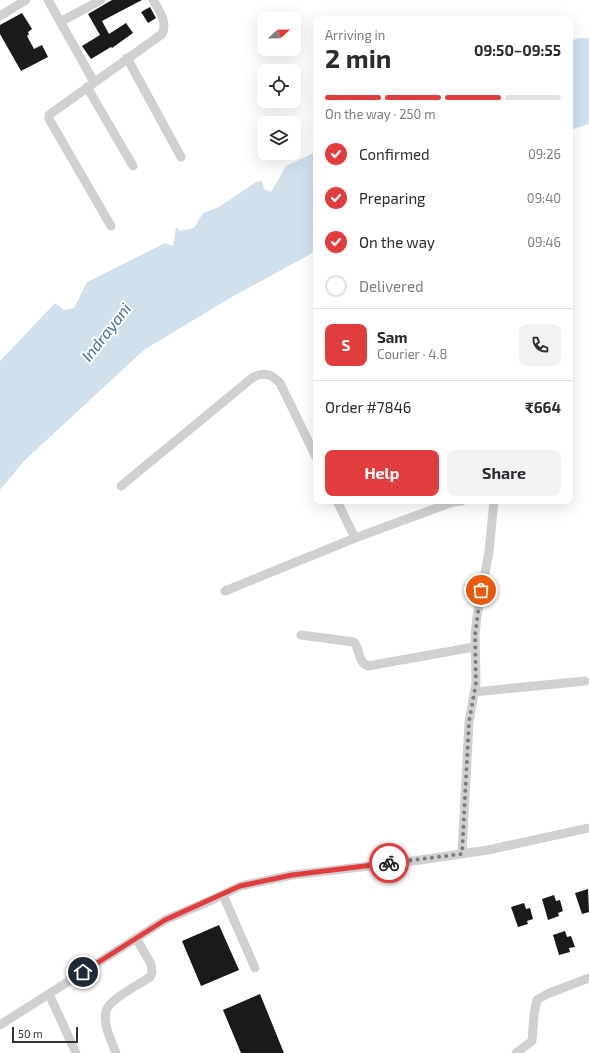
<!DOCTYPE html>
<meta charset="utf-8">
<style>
:root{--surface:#fff;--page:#f2f2f3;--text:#2b2b33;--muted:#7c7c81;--line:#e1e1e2;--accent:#e23d3e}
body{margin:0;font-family:"Exo 2",sans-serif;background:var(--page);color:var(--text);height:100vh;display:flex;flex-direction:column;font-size:15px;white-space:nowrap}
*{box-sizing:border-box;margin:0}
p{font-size:13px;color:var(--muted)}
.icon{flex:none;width:22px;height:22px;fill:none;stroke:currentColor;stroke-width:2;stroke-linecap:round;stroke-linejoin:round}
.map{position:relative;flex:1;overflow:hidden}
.details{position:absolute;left:313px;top:16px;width:260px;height:488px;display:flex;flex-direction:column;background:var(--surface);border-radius:8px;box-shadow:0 4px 16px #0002}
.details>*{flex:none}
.needle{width:26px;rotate:68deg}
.buttons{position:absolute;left:257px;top:12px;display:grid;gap:8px}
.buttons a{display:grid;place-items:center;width:44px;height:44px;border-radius:8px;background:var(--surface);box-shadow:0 4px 16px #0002;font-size:20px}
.scale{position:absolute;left:12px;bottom:10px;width:66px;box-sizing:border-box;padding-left:4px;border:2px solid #333;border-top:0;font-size:11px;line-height:14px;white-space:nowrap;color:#333;-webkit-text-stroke:3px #fff;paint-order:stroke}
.pin{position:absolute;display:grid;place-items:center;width:34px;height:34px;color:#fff;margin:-17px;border:2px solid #fff;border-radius:50%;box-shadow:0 1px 4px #0007}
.courier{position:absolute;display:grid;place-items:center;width:40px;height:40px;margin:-20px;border:3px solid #e23d3e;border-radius:50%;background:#fff;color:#222;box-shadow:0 1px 5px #0007}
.headline em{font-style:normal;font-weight:700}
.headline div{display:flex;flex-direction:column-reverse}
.headline{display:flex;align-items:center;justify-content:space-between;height:68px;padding:0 12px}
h1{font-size:26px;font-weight:700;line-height:30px}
.bar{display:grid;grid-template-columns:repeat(4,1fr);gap:6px 4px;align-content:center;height:48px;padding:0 12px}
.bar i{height:5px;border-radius:3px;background:var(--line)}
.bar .current{background:var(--accent)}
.bar p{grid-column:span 4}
.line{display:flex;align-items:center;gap:10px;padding:0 12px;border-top:1px solid var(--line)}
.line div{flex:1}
.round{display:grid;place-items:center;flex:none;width:42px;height:42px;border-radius:8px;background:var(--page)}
ol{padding:0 12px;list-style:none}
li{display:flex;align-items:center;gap:12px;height:44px}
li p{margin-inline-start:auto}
li .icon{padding:4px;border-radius:50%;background:var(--accent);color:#fff;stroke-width:4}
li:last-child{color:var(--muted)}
li i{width:22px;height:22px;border:2px solid var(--line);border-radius:50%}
.primary-button{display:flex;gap:8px;margin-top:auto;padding:8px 12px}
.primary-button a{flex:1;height:46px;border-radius:8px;background:var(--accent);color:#fff;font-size:16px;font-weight:700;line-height:46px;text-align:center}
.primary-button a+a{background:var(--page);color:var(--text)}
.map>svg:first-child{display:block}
.water{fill:#d0e0ed}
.building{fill:#1a1a1a}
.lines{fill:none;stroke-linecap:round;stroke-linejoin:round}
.minor{stroke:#d0d0d0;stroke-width:9}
.done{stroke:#7a7a7a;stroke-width:4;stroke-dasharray:0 7.2}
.route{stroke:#e23d3e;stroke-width:5}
.labels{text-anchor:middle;stroke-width:4;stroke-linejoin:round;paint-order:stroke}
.water-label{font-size:16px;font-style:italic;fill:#416f95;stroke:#fff}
</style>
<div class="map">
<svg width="589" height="1053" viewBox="0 0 589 1053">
<rect width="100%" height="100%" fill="#fff"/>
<path class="water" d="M579,38H589V124L570,130V41Z
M316,152V251L230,298L144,350L24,461L0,490V361L55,303L64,310L74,308L87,282L165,243L173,246L176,227L180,231L194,228L203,213L219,207L256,182L262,181L264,189L271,192L286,166Z"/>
<path class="building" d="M112,0H142L102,21L109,34L126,23L133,33L112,48L111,47L91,59L82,46L100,35L88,14Z
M150,7L156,18L148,23L141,12Z
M22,13L32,29L28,32L29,34L27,36L34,49L42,45L48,57L21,71L0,34V25Z
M588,889L589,912L582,914L575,893Z
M554,895L556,901L560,900L563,911L558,913L559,916L548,920L542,899Z
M524,903L526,909L530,908L533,919L527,921L528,924L518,927L511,907Z
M219,925L239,970L201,986L182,941Z
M565,931L567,937L571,936L575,947L569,948L570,952L559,955L553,935Z
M260,994L284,1053H241L223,1010Z"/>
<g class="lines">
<path class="minor" d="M48,0L94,82
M0,16L26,0
M60,22L101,0
M127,58L181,157
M87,87L133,166
M111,226L49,119V115L162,34C168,23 159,10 153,0
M121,486L252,378C264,371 271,374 280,383L316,457
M337,501L355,538
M452,501L453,502L462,501
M225,591L355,538L453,502
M301,635L354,642C360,649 358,663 368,666L474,647
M474,692L585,681
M462,853L469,722L476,683L475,635L477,616L489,552L494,501
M223,895L255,968
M49,994L76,1053
M0,1025L165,920L214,899L240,886L292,875L420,860L488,850L589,828
M116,1053C111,1040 103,1025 106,1011C108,1000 140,984 150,977L152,973L151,964L136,938
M516,1053L532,1041L534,1014L537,1000L547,994L589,978"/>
</g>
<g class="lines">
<path class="done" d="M389,863L462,854L469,722L476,683L475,635L481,590"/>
<path class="route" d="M83,972L165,920L240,886L292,875L389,863"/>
</g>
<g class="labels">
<g class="water-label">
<text transform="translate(106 332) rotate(-52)" y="6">Indrayani</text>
</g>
</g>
</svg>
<div class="buttons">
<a><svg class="needle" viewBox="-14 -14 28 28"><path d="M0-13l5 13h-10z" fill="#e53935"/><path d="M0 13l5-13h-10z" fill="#7c7c81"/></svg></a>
<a><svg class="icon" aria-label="locate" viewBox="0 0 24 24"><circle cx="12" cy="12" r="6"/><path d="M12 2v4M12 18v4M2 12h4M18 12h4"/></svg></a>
<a><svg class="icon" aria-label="layers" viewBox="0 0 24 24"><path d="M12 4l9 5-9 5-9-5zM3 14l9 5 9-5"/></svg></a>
</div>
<div class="scale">50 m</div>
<div class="pin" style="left:481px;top:590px;background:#ea580c"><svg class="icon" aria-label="bag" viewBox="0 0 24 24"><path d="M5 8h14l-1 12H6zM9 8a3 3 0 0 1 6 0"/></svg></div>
<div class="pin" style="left:83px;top:972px;background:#1f2937"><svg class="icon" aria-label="home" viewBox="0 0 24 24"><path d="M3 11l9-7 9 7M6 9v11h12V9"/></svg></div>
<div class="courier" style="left:389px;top:863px"><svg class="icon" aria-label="bike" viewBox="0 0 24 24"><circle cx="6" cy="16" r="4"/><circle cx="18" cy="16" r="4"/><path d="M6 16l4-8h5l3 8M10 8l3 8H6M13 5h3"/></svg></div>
<section class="details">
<div class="headline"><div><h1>2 min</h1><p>Arriving in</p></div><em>09:50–09:55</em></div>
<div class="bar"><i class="current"></i><i class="current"></i><i class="current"></i><i></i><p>On the way · 250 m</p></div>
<ol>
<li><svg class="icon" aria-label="check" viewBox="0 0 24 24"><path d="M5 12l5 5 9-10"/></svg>Confirmed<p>09:26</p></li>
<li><svg class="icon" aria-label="check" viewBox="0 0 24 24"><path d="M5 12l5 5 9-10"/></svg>Preparing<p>09:40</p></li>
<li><svg class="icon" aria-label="check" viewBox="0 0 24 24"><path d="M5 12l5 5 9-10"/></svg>On the way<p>09:46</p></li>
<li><i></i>Delivered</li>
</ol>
<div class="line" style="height:72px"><b class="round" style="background:var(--accent);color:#fff">S</b><div><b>Sam</b><p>Courier · 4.8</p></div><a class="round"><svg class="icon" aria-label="phone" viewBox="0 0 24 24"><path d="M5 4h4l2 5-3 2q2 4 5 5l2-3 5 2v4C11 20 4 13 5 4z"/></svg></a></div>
<div class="line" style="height:52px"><div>Order #7846</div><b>₹664</b></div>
<div class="primary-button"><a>Help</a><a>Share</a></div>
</section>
</div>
